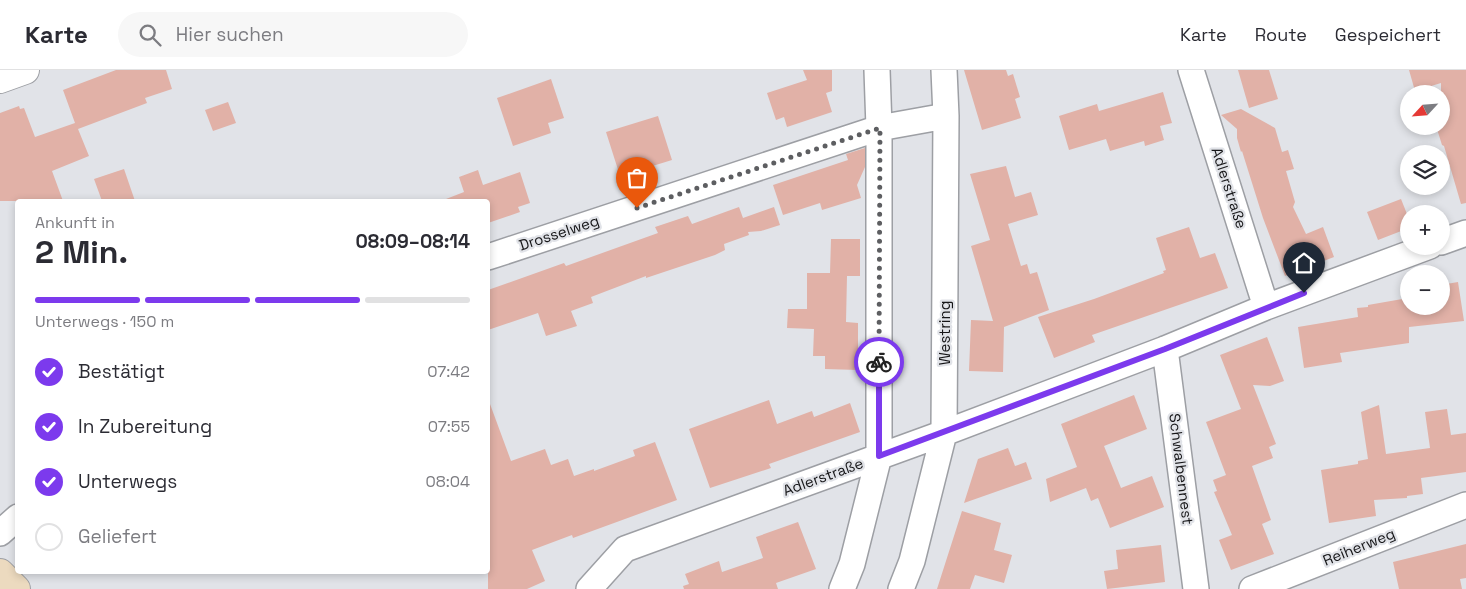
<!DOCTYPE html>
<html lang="de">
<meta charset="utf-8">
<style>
:root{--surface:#fff;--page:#f7f7f7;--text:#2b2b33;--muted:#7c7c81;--line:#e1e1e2;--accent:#7c3aed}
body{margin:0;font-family:"Space Grotesk",sans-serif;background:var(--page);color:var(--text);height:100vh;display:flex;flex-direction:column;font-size:19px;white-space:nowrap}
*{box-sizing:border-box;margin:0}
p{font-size:16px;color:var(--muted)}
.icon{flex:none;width:28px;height:28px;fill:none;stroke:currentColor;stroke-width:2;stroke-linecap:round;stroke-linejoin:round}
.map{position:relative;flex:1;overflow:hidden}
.sheet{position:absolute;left:15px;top:129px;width:475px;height:375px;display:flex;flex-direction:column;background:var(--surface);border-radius:5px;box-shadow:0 2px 8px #0003}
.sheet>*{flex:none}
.needle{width:32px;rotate:244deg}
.tools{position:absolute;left:1400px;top:15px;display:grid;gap:10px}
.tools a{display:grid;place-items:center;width:50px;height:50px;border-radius:50%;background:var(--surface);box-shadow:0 2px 8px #0003;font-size:25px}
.pin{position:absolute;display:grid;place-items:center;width:42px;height:42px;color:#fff;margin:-51px -21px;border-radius:50% 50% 50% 0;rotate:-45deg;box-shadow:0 0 5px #0007}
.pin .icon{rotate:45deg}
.courier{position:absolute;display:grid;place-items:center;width:50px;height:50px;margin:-25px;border:4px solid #7c3aed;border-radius:50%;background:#fff;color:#222;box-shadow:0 1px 6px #0007}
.headline em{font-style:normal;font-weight:700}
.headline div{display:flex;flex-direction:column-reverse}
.headline{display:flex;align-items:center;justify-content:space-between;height:85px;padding:0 20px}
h1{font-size:32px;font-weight:700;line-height:38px}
.bar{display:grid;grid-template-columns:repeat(4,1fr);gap:8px 5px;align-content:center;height:60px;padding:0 20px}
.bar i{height:6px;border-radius:4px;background:var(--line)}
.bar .current{background:var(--accent)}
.bar p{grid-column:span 4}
ol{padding:0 20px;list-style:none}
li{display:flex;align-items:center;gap:15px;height:55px}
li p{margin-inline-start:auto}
li .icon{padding:5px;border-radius:50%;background:var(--accent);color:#fff;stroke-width:4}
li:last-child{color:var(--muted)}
li i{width:28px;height:28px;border:2px solid var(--line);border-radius:50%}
header{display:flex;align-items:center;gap:30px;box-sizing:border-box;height:70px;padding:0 25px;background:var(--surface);border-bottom:1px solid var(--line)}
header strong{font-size:24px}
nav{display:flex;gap:28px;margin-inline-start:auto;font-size:18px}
.search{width:350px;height:45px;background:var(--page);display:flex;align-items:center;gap:12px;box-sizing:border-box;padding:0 18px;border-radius:28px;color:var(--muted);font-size:19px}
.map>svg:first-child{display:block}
.building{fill:#e1b1a7}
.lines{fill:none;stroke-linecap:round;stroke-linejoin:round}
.minor-casing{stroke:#9d9fa4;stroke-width:28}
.tertiary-casing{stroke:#9d9fa4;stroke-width:30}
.secondary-casing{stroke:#9d9fa4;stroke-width:30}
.minor{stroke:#fff;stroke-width:25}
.tertiary{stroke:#fff;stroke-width:28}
.secondary{stroke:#ecdabf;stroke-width:28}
.done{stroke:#5d5e61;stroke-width:5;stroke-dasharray:0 9}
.route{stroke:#7c3aed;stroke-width:6}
.labels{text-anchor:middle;stroke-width:4.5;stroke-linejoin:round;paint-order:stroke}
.street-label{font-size:15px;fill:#161618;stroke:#e1e3e8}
</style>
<header>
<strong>Karte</strong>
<div class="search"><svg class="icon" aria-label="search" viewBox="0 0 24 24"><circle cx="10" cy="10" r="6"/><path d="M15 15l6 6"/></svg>Hier suchen</div>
<nav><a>Karte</a><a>Route</a><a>Gespeichert</a></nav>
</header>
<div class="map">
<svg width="1466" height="519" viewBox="0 0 1466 519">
<rect width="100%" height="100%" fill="#e1e3e8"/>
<path class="building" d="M116,0H166L172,19L145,28L147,33L78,59L89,86L52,101L63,131H0V43L19,36L20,39L24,38L35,67L75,53L63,20Z
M803,0H832V21L826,23L832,42L787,57L784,47L776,50L767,23L807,10Z
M964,0H1006L1008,6L1013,4L1020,27L1015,29L1021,48L982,60Z
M1238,0H1269L1278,29L1249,38Z
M1409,0H1466V133L1461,134L1444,76L1442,75L1436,56H1441V13L1415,21Z
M551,9L564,48L548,53L551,63L513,76L497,28Z
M1163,22L1172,53L1160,56L1164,70L1145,76L1144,71L1110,81L1106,69L1069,80L1059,46L1097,34L1099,41Z
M228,32L236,53L213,61L205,40Z
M1241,39L1275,58L1282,82L1288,80L1294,99L1286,101L1295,132L1293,137L1306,164L1323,157L1334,187L1285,206L1263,148L1242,81L1241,82L1237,68V59L1221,45Z
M658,46L672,90L620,106L606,62Z
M865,78V97L857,115L861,128L822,140L820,133L783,145L773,115L848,90L846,84Z
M1006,96L1015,127L1031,122L1038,145L1008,154L1021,196L1027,194L1030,204L1037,202L1049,240L1004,257L1003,302L969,301L971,250L993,251L971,176L990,170L970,104Z
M124,99L135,131H102L94,109Z
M478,100L483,115L520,102L530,133L518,137L520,142L488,153V131H446V129L464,122L459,107Z
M1401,129L1409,149V158L1378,170L1367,142Z
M739,137L743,148L774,137L780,155L761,161L748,162L749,165L724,174L725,180L715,185L646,208V206L591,227L593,233L571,241L577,256L546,266L538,243L488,260V220L564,193L566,196L658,163L655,157L688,146L692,154Z
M1189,157L1200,188L1215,183L1228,218L1092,265L1095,272L1054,288L1038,247L1094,229L1164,203L1163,201L1166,200L1156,168Z
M831,169H860V206H847L846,252L858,253V300L825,299V286H813L814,259L787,258L788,239H807V203H830Z
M1458,212L1464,251L1409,257V273L1340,283L1342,292L1304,298L1298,257L1358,247L1357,238L1368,237V235L1408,228L1407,221H1409V236H1441V215Z
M1267,267L1284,311L1270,316L1253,315L1276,374L1269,377L1273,388L1252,396L1271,450L1262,454L1274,484L1231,500L1219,470L1232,465L1214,422L1217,421L1213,410L1226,405L1206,352L1241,339L1220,285Z
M1134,325L1147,359L1104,376L1121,418L1152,406L1164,437L1110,458L1098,428L1091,431L1086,418L1050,432L1046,409L1077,397L1061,354Z
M769,330L777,354L812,341L814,347L850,333L860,362L769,394L771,398L710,418L689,359Z
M488,334H490L511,391L545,379L551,395L568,389L574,406L594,399V401L635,386L633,380L655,372L677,430L573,468L572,465L532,480L545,511L527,519H488Z
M1379,335L1386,384L1430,378L1425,342L1447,339L1451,365L1466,363V402L1421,408L1423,424L1407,426V428L1374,430L1376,446L1329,453L1321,400L1358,394V391L1368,389L1361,342Z
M1008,378L1015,396L1026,392L1032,409L964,433L978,389Z
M962,441L1001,453L994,480L1012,485L1004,513L975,505L970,519H937Z
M798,452L816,499L776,513L778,519H684L683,516L689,514L685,504L719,491L722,502L763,488L756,467Z
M1466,474V508L1460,509L1462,519H1399L1393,492Z
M1161,475L1165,512L1107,519L1104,501L1118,499L1116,480Z"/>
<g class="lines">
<defs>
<path id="minor" d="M1191,0L1266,237
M1441,172L1466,163
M488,187L879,58L946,46
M1165,279L1196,519
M0,463L18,447
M589,519L625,479L944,363L1165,279L1266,237L1430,176
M842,519L852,494L879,386V58L877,0
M901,519L912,491L944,363L946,46L944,0
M1252,519L1466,435"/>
<path id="tertiary" d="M0,9L25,0"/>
<path id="secondary" d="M0,503L16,519"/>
</defs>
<use href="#minor" class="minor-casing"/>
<use href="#tertiary" class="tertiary-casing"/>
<use href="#secondary" class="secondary-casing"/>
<use href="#minor" class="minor"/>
<use href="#tertiary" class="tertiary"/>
<use href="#secondary" class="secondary"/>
</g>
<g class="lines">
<path class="done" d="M637,138L880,58L879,292"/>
<path class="route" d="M879,292V386L1165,279L1304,223"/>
</g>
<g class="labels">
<g class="street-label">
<text transform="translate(1229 118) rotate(72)" y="5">Adlerstraße</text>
<text transform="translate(559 163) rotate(-18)" y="5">Drosselweg</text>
<text transform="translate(945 263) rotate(-90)" y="5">Westring</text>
<text transform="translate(1181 399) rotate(83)" y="5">Schwalbennest</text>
<text transform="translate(823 407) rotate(-20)" y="5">Adlerstraße</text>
<text transform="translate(1359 477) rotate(-22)" y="5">Reiherweg</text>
</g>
</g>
</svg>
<div class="tools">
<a><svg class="needle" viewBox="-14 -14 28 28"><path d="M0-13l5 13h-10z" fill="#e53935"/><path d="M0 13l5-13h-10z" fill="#7c7c81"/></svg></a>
<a><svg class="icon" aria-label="layers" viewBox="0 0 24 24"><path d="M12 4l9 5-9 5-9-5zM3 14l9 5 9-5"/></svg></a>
<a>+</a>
<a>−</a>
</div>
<div class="pin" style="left:637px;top:138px;background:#ea580c"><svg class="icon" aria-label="bag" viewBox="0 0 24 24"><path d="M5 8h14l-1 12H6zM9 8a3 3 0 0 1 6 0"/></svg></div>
<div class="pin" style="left:1304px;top:223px;background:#1f2937"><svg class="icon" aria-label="home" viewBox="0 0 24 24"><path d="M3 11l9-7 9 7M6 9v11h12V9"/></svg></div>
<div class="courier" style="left:879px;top:292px"><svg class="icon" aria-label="bike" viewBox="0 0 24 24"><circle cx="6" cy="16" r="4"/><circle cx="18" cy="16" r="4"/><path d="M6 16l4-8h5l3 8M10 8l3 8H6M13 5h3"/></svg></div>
<section class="sheet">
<div class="headline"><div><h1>2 Min.</h1><p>Ankunft in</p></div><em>08:09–08:14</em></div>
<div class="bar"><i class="current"></i><i class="current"></i><i class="current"></i><i></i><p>Unterwegs · 150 m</p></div>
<ol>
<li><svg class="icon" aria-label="check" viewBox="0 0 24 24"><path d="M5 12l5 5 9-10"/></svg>Bestätigt<p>07:42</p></li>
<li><svg class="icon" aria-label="check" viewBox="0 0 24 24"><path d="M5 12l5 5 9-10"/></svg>In Zubereitung<p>07:55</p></li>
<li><svg class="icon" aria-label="check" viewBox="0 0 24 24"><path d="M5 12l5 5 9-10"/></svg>Unterwegs<p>08:04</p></li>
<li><i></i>Geliefert</li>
</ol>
</section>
</div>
